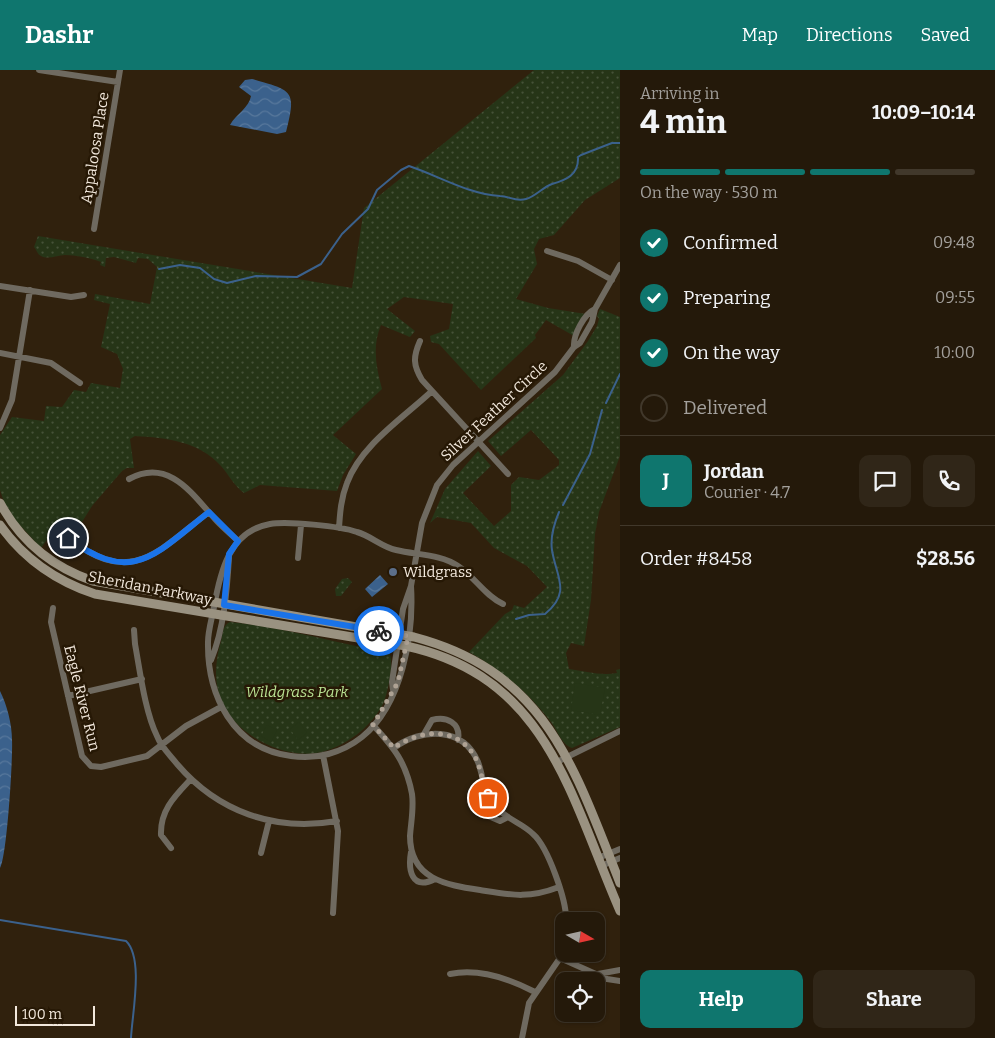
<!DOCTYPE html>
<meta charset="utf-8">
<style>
:root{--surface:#24190a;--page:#302618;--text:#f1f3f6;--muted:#a3a09c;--line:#41382b;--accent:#0f766e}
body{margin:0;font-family:Bitter,serif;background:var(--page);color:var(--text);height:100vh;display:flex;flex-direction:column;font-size:19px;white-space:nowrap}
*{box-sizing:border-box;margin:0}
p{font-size:16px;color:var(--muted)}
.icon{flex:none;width:28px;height:28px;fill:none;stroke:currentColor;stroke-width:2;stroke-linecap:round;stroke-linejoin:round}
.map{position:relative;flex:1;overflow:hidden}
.details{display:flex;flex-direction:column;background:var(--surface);width:375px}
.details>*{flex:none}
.needle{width:32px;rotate:99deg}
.fabs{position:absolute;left:555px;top:842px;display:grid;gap:10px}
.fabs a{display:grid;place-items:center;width:50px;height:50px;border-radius:10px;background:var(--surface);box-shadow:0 1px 4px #0004,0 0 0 1px var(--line);font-size:25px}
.scale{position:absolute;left:15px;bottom:12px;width:80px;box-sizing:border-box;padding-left:5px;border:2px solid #f2e8dc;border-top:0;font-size:14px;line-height:18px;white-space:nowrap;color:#f2e8dc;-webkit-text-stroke:4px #261805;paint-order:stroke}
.pin{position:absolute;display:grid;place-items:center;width:42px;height:42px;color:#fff;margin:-21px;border:2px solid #fff;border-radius:50%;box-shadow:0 1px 5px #0007}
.courier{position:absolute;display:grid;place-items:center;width:50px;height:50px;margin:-25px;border:4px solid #1a73e8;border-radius:50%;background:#fff;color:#222;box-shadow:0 1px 6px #0007}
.overview em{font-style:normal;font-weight:700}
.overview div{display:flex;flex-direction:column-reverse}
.overview{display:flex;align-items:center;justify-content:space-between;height:85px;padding:0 20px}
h1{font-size:32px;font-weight:700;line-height:38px}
.bar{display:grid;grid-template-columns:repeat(4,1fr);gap:8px 5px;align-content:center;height:60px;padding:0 20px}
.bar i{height:6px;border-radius:4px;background:var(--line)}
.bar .selected{background:var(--accent)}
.bar p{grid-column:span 4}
.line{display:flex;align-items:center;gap:12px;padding:0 20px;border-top:1px solid var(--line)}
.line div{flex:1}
.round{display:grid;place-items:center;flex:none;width:52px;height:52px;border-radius:10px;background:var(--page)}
ol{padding:0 20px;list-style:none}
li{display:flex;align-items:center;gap:15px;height:55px}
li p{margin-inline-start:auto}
li .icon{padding:5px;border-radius:50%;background:var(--accent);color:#fff;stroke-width:4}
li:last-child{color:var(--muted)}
li i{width:28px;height:28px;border:2px solid var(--line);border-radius:50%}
.primary-button{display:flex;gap:10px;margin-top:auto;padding:10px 20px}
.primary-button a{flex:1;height:58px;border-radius:10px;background:var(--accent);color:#fff;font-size:20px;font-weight:700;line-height:58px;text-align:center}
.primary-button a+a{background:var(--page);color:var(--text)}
header{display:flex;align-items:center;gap:30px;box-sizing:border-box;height:70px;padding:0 25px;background:var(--accent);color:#fff}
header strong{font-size:24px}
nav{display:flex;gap:28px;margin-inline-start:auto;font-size:18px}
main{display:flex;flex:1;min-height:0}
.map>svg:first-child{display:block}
.green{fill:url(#green-dots)}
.pitch{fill:#263517}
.water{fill:url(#water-waves)}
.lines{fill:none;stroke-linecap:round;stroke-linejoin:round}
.stream{stroke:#3b618c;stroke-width:2}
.street{stroke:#6f6a60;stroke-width:6}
.secondary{stroke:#9a9281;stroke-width:9}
.done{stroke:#aea294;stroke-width:5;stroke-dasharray:0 9}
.route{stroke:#1a73e8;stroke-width:6}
.service-dot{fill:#5c6f8a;stroke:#261805;stroke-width:2}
.labels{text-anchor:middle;stroke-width:5;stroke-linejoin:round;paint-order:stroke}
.street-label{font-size:15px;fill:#f2e8dc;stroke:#261805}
.poi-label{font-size:15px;fill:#f2e8dc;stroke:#261805;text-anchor:start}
.park-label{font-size:15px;font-style:italic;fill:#b8e192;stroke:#261805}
</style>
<header>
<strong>Dashr</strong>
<nav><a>Map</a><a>Directions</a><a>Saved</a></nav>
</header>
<main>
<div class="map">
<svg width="620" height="968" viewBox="0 0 620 968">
<defs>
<pattern id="green-dots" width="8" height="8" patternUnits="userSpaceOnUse" patternTransform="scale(1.25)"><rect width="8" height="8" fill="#263517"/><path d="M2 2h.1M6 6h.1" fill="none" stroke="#465238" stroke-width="1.8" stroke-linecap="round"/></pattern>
<pattern id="water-waves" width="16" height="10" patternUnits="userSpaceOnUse" patternTransform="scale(1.25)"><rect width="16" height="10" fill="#3b618c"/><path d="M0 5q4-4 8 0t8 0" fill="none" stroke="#58789c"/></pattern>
</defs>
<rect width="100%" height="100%" fill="#30210d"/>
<path class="green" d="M534,0H620V108L585,130L554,165L539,169L534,179L537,194L516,229L548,238L586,244L574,266L546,250L535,265L536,268L481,320L439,274L431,272L430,266L449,259L453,234L404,227L387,239L415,261L410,267L381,255C372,276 376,297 382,319L333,365L356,384L343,405L337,421L260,415L244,423C234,416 229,405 221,396C198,371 167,368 135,366L130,369L134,398H127L122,401L92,436L77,460L67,457L59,462L52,463L41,478L16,451L4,432L0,420V365L12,347L44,351L46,336L62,337L74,320L86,322L91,313L120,318L123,299L117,284L101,277L110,234L94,230L95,224L150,234L157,197L148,189L138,188L136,193L114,187L106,188L105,197L100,195L101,192C91,188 75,185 65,185C58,185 48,190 41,186C37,184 37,180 34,177L38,166L352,218L364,138Z
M600,239L620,247V386L599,442L595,464L591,530L584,576L571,573L566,583L569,599C585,601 600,606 617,603L616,600L620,599V657L572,678C562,675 557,660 551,652C528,622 501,600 469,582L505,544L512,540L514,535L524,538L547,517L527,496L494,478L471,453L437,447L430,453L445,419L478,381L491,396L463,423L494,456L511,441V415L519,407L539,410L559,395V390L531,360L501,386L488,371L563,305L588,271L597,256L599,249L597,246Z
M348,508L352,512L341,526H336L335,519L342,509Z
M230,552C272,556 315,567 356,576C365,577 384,576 389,583C395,590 387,626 383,634C370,658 347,675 322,682C285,691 235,665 221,630C214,612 215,594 220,575C223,567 221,556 230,552Z"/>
<path class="pitch" d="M575,613L605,618L600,645L571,640Z
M299,652L307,663L298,670L290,659Z
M267,655L277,660L271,672L261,666Z"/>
<path class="water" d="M252,9C292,21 297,19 286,62L277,64L230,55C236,44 249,38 251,26L239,17L245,10Z
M380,505L388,514L372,527L365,519Z
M0,621C7,635 12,654 12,670C13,688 7,787 0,798Z"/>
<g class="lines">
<path class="stream" d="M159,199L180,195L200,198L214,209L227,213L256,206L297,207L321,194L342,164L368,139L377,120L401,100L409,96C439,106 468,124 500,126C509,126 515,132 526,129C535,127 543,117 552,114C566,110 579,105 578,87L581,85L612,73H620
M606,333L620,304
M563,435L590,384L602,340
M516,549L529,545L545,544C572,522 556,507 552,480C550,467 554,454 559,442
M0,850L126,871C144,888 132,945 131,968"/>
<path class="street" d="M39,0L118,12
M94,159L120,0
M547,181L578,191L612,210
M0,216L71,227L84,225
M420,271C413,287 413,295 422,310L508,404
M574,277C573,265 584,244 595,239
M0,283L51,293L80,313
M0,358L12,330L30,220
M129,409C169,387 193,425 215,449C222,457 231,464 238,471
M339,458C340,443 341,428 347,413C361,375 403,348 432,321
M68,468C132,517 156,483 209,442
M298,488L301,455
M411,516C414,565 402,635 362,667C342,683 316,690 291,686C233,679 207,625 208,572C208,561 212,548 214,537C220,503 229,461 270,454C287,451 340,456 357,462C371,466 382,477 396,480C416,485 441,484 458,496C475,507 484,525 503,534
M53,538L51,552L82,686L91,696L101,697L147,686L186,656L221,637
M134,560L135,574C140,601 145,642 157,666C161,677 170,685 177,694C218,742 275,762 337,751
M211,590C224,559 227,521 229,487
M393,620L392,612L403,539L411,516L422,453L437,415L453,395L555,302L574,277L580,273L592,252L595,239L620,195
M68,626L142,609
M373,655C394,678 406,692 412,724C414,738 411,752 410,766C410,809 446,815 480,820C511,825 528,829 559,817
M424,664L432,650C447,646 461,653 458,670
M394,678C421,658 463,656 478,692C484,708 483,724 496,737C506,749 522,753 533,764C548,777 567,831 566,851
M323,685L338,761L333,843
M557,692L620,661
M485,720L482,735L486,745L500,751L508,747
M171,778L161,765C160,740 175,726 191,709
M411,782C408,799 411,821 435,809
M261,783L269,751
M598,788L620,779
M601,796L620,788
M560,888L607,909L620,911
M450,904C479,898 510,909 535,922
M598,904L620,900
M522,968L529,933L560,888L564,872"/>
<path class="secondary" d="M0,433C20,470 52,497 93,511L414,567C547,602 574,698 620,813
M0,455C24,489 56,511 95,524L406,576C548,607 570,726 620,841"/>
</g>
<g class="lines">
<path class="done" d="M379,561L408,566L398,612L373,655L394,678C421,658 461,656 477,691C482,703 483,717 488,728"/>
<path class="route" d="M68,468C133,517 156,483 209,442L238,471L229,484L224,535L379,561"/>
</g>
<circle class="service-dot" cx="393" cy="502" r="5"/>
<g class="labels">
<g class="street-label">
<text transform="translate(95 78) rotate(-81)" y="5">Appaloosa Place</text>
<text transform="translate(494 341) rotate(-43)" y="5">Silver Feather Circle</text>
<text transform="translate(150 518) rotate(11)" y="5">Sheridan Parkway</text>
<text transform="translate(82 628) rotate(76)" y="5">Eagle River Run</text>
</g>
<g class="poi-label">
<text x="403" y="507">Wildgrass</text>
</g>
<g class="park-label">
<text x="297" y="627">Wildgrass Park</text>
</g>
</g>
</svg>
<div class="fabs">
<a><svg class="needle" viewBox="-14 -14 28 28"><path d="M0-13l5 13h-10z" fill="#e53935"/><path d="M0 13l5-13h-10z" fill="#a3a09c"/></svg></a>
<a><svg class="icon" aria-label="locate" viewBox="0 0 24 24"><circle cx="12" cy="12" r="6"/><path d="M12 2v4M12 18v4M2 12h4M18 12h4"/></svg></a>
</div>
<div class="scale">100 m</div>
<div class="pin" style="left:488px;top:728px;background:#ea580c"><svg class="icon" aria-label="bag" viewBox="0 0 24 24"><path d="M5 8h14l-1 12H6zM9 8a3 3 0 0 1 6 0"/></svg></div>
<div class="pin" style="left:68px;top:468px;background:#1f2937"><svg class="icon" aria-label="home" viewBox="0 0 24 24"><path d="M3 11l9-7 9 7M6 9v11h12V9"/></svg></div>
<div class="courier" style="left:379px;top:561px"><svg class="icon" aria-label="bike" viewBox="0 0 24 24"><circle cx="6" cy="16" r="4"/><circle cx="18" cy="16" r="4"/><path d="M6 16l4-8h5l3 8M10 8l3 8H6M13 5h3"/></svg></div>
</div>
<section class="details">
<div class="overview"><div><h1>4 min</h1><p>Arriving in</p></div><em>10:09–10:14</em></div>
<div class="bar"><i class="selected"></i><i class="selected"></i><i class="selected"></i><i></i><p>On the way · 530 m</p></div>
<ol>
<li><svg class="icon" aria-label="check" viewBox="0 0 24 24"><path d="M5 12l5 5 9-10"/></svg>Confirmed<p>09:48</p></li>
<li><svg class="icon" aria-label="check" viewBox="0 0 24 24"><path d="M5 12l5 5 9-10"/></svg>Preparing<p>09:55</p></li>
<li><svg class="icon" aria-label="check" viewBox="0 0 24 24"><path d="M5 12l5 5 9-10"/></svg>On the way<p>10:00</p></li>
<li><i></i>Delivered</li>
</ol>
<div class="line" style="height:90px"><b class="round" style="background:var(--accent);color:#fff">J</b><div><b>Jordan</b><p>Courier · 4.7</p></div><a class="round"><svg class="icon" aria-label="chat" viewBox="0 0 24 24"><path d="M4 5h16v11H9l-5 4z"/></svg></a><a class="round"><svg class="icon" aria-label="phone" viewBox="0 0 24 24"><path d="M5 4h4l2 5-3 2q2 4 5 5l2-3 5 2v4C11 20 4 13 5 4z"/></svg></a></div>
<div class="line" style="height:65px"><div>Order #8458</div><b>$28.56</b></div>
<div class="primary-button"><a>Help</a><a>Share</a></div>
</section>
</main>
